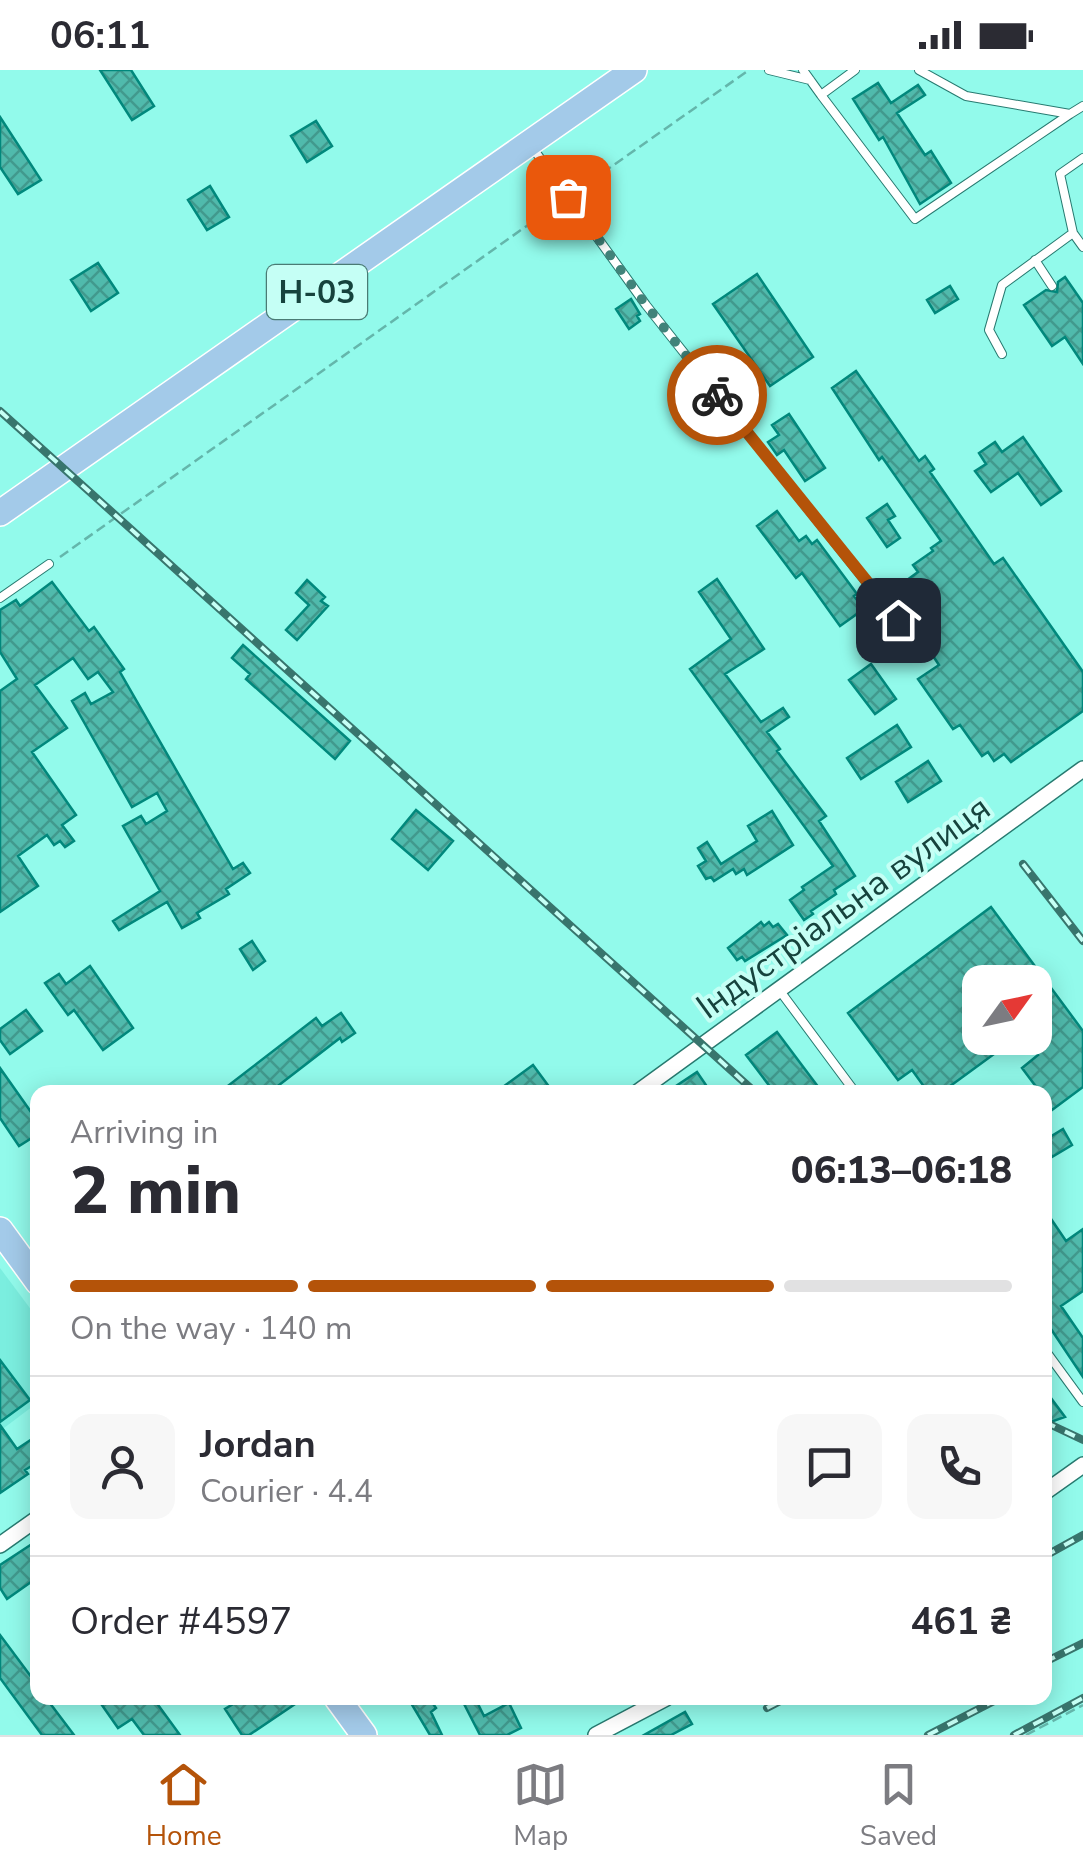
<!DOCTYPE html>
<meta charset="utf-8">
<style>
:root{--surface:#fff;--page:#f7f7f7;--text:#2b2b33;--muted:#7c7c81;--line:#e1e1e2;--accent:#b45309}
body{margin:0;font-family:"Nunito Sans",sans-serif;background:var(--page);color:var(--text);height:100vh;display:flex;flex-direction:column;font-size:38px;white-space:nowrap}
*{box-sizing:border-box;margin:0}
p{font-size:32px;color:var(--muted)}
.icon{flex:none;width:55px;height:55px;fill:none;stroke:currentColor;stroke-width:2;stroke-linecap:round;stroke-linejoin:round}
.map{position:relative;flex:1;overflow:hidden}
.drawer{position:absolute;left:30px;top:1015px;width:1022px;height:620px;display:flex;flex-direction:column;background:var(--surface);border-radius:20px;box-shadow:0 5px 25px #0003}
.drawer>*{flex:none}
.needle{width:65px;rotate:57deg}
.tools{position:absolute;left:962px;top:895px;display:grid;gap:20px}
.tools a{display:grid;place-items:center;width:90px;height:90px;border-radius:20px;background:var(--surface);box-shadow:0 5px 25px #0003;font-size:50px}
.pin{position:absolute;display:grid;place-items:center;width:85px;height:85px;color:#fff;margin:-42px;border-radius:20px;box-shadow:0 5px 15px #0006}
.courier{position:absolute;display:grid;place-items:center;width:100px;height:100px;margin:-50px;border:8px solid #b45309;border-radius:50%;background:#fff;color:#222;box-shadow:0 2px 12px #0007}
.overview em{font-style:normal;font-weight:800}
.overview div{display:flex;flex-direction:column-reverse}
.overview{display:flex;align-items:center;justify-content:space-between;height:170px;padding:0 40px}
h1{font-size:65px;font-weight:800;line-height:75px}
.bar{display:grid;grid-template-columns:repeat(4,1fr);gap:15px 10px;align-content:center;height:120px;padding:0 40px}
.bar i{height:12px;border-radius:8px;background:var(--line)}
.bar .current{background:var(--accent)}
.bar p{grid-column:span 4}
.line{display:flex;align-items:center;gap:25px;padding:0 40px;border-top:2px solid var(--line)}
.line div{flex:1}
.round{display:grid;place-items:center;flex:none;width:105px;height:105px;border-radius:20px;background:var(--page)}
.status{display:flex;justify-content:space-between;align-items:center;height:70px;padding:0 50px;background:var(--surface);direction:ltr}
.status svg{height:28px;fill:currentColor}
.tab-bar{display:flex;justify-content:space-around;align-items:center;height:140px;border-top:2px solid var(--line);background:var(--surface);font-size:28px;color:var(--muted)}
.tab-bar a{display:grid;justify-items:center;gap:5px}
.tab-bar .current{color:var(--accent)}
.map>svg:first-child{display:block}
.built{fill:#7beedf}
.building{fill:url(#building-cross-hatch);stroke:#01887c;stroke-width:2.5}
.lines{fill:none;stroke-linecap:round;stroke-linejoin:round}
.lane-casing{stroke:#277a70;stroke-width:10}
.street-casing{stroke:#277a70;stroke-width:18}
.primary-casing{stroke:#fff;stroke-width:28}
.path{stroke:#64b6ab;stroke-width:2.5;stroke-dasharray:10 5;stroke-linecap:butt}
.lane{stroke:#fff;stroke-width:8}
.street{stroke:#fff;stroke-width:15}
.primary{stroke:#a3cae9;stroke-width:25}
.rail-casing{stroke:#38756d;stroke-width:8}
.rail{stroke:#c5fff5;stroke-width:4;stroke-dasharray:11;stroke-linecap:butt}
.done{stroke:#41837a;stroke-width:10;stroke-dasharray:0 18}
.route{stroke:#b45309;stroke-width:12}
.labels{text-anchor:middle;stroke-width:8;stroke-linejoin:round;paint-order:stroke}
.shield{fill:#c5fff5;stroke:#4a7b74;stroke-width:2.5}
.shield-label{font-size:32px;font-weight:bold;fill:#16433d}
.street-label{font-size:35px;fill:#16433d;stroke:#c5fff5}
</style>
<div class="status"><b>06:11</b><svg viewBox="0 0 49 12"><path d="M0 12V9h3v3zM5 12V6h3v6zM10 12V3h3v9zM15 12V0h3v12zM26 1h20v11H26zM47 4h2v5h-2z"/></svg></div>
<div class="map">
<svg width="1083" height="1665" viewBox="0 0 1083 1665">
<defs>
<pattern id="building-cross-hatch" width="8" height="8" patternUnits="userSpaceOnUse" patternTransform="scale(2.5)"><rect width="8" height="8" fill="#50baac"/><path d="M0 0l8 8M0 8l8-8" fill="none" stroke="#41998d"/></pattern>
</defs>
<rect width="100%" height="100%" fill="#92faeb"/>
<path class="built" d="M0,1198L38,1249L37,1333L0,1361Z"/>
<path class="building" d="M100,0H131L154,36L132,50Z
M878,13L891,33L918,15L925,25L897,43L925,85L931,81L951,113L920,134L883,67L879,70L853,29Z
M0,47L41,110L18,124L0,97Z
M316,51L332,76L307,92L291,66Z
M210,116L229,147L207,160L188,130Z
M98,193L118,223L91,241L71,210Z
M757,204L813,287L770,316L713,234Z
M1065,207L1083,233V294L1065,267L1052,276L1024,235L1046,220L1057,222L1058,212Z
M950,216L958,229L935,243L927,230Z
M631,229L640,244L637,246L640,251L629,259L616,239Z
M856,301L919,391L925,386L934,399L930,402L994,494L1003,488L1083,602V641L1011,692L1004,684L994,691L988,682L982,686L960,655L953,659L918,609L939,595L900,536L906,532L896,518L918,502L913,495L933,481L931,478L941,471L882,387L879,390L832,318Z
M789,344L825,398L805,411L784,380L777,385L768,372L779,365L772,355Z
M1023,367L1061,421L1041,435L1018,403L991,422L975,401L986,394L979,383L995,372L1002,382Z
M887,434L895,446L888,450L900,468L887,477L867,448Z
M777,441L799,471L806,466L812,474L817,470L857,524L854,526L864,539L840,556L802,503L796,508L757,456Z
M717,509L764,579L725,604L761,652L783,638L789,647L767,662L780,679L777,681L826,746L819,751L855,806L834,820L836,824L811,841L813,844L804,850L790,830L804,820L802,817L833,796L690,599L731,569L699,522Z
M307,510L325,527L321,531L328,536L297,570L286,560L309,535L296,523Z
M52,512L89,561L94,557L124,599L120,602L233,799L243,793L250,803L226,819L229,824L197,843L200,848L182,858L167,832L119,860L113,851L160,821L123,756L141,746L146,754L167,741L157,723L132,737L72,631L85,623L91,634L113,622L98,602L88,609L73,588L35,615L67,658L32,682L76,745L62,755L74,771L65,777L60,771L54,775L47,765L18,786L38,816L0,842V621L17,609L0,582V540L16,530L20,536Z
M243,575L350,671L335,689L246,609L250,604L232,588Z
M871,594L896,629L875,644L849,610Z
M897,655L911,677L861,709L847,688Z
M928,691L941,711L908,732L896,712Z
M416,740L453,771L428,800L392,769Z
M772,741L793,775L747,805L744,799L736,804L733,799L714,811L711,807L706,809L698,796L706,791L698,778L707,772L721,794L757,771L748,756Z
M991,837L1083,961V1017L1052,1040L1045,1030V1022H1040L1022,998L1038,985L1025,968H1035V912H980V968H1016L942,1022H928L912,1000L898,1010L848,943Z
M761,852L764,856L769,852L773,857L778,854L787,865L745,891L742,887L737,890L728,878Z
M252,871L265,891L253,900L240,879Z
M90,896L133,958L103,980L74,940L68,945L45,913L59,904L66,914Z
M26,940L42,961L10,984L0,970V959Z
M341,943L355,963L342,972L340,968L270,1022H220L316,948L322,956Z
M777,962L822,1022H774L746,985Z
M533,995L553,1022H496Z
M0,998L38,1052V1064L19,1076L0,1048Z
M697,1002L708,1018L701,1022H667Z
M1063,1059L1072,1075L1052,1087L1045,1070Z
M1045,1140L1066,1171L1083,1159V1221L1061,1236L1083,1268V1307L1045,1250Z
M0,1290L30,1330L0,1352Z
M1045,1320L1065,1347L1045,1354Z
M0,1355L17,1379L38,1365V1392L25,1400L28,1404L0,1423Z
M38,1470V1507L7,1529L0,1518V1495Z
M0,1565L38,1616V1628H46L74,1665H42L0,1608Z
M97,1628H153L180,1665H144L132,1649L118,1658Z
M243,1628H304L249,1665H242L225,1639Z
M408,1628H429L436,1638L431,1642L442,1665H430Z
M461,1628H475L484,1646L509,1633L521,1658L507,1665H480Z
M685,1642L692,1654L671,1665H644Z"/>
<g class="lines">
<defs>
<path id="lane" d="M769,0L810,10
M803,0L821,25
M855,0L821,25L915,149L1070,44
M919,0L966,26L1070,44L1083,36
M532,77L646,235L897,551
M1083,88L1060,104L1073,163L1083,177
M1035,190L1052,216
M1002,284L989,260L1002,215L1073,163
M0,528L49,494
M780,921L855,1022
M1045,1280L1083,1332"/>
<path id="street" d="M638,1022L1083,699
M1045,1422L1083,1395
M0,1475L38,1448
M596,1665L666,1628"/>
<path id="primary" d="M0,443L634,0
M0,1160L38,1212
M337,1628L364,1665"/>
</defs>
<use href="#lane" class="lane-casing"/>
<use href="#street" class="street-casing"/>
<use href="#primary" class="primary-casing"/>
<path class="path" d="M578,120L749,0
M60,487L559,133
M1026,1665L1083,1635"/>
<use href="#lane" class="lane"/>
<use href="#street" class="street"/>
<use href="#primary" class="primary"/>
<defs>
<path id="rail" d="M0,341L755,1022
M1023,794L1083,871
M1045,1352L1083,1370
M1045,1486L1083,1465
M1045,1592L1083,1573
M767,1638L786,1628
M928,1665L1000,1628
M1014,1665L1083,1628"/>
</defs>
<use href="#rail" class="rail-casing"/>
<use href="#rail" class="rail"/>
</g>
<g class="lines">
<path class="done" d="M568,127L646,235L717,325"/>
<path class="route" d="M717,325L898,550"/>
</g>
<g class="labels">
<rect class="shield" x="267" y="195" width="100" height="54" rx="8"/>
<g class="shield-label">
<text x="317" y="233">Н-03</text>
</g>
<g class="street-label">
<text transform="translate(843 837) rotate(-36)" y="12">Індустріальна вулиця</text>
</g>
</g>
</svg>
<div class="tools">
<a><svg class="needle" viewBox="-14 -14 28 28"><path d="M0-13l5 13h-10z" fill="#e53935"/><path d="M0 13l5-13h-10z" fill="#7c7c81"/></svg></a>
</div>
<div class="pin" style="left:568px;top:127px;background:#ea580c"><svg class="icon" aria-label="bag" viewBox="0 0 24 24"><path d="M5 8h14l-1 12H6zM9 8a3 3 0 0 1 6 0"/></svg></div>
<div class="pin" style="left:898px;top:550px;background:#1f2937"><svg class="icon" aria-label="home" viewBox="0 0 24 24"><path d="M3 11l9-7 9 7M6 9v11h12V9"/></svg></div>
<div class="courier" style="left:717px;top:325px"><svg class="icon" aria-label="bike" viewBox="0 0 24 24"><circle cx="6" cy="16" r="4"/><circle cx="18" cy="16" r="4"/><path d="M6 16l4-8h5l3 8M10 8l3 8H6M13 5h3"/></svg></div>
<section class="drawer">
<div class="overview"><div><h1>2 min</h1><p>Arriving in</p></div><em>06:13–06:18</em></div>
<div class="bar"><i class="current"></i><i class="current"></i><i class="current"></i><i></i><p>On the way · 140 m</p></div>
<div class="line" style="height:180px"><a class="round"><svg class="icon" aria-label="person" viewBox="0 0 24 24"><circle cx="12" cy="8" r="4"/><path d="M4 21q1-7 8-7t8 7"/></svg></a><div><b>Jordan</b><p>Courier · 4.4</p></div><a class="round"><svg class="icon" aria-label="chat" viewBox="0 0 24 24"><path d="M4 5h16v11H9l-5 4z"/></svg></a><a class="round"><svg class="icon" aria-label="phone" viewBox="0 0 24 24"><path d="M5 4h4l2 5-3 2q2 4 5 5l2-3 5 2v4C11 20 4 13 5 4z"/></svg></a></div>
<div class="line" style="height:130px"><div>Order #4597</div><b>461 ₴</b></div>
</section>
</div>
<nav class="tab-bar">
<a class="current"><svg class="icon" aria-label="home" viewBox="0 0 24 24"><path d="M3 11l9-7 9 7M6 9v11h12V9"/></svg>Home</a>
<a><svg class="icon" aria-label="map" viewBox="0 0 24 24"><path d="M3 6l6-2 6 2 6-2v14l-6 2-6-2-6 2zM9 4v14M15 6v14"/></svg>Map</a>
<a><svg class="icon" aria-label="saved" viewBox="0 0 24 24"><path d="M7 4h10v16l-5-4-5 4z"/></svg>Saved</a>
</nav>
